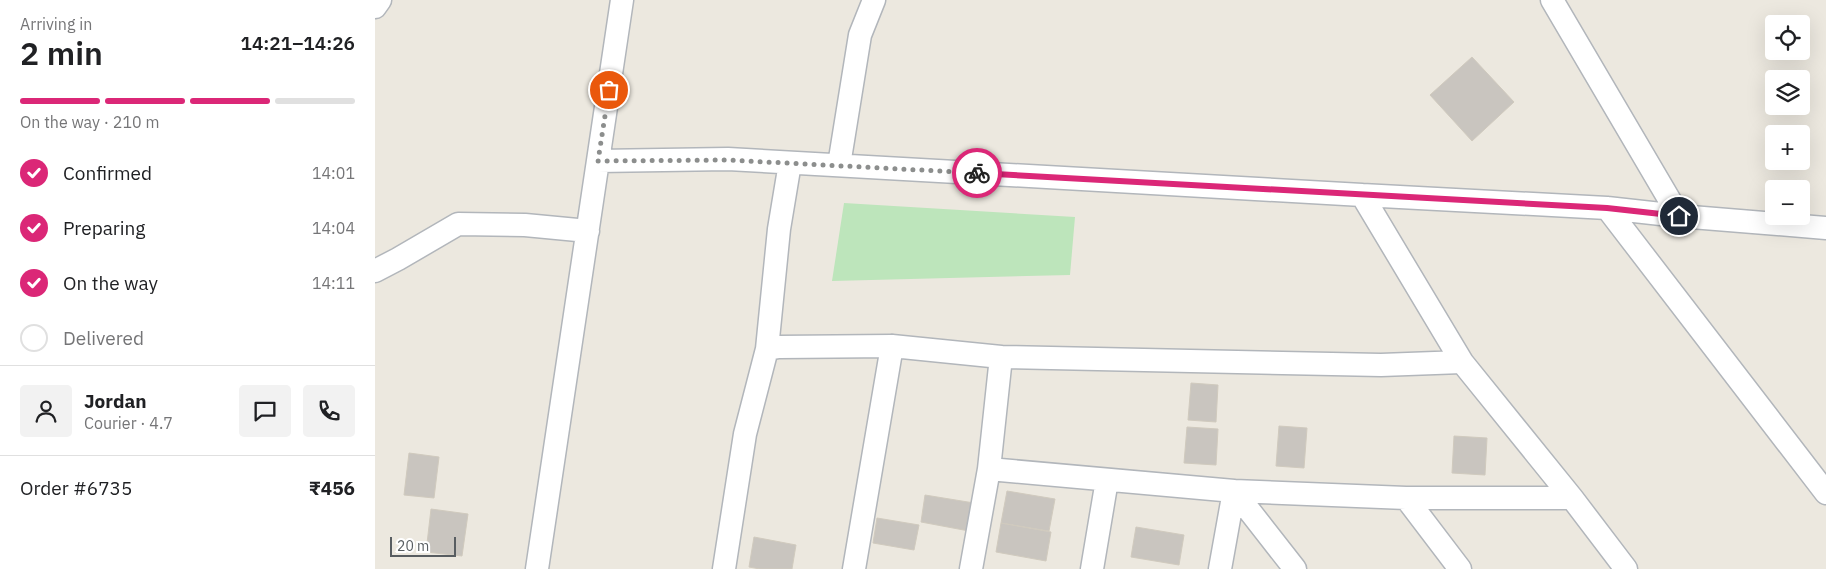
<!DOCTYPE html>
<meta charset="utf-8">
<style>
:root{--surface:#fff;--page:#f2f2f2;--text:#202124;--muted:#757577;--line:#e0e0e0;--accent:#db2777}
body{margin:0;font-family:"IBM Plex Sans",sans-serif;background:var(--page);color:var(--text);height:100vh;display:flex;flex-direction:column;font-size:19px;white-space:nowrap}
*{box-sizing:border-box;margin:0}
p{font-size:16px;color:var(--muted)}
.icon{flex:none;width:28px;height:28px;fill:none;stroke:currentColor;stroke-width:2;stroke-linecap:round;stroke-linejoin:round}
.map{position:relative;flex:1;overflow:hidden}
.details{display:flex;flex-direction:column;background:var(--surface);width:375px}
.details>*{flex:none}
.tools{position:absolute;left:1390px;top:15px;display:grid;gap:10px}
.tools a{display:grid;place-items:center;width:45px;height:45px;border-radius:5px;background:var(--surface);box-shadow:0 5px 20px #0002;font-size:25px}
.scale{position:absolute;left:15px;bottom:12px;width:66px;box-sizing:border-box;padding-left:5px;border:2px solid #585d61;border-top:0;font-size:14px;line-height:18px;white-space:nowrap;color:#585d61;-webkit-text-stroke:4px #fff;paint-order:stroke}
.pin{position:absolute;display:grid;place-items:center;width:42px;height:42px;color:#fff;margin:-21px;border:2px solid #fff;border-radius:50%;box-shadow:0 1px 5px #0007}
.courier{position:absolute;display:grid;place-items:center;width:50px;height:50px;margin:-25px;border:4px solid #db2777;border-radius:50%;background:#fff;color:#222;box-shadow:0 1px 6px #0007}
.headline em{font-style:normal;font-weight:600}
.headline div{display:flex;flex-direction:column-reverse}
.headline{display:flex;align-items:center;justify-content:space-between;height:85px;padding:0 20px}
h1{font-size:32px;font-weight:600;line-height:38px}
.bar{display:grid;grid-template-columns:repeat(4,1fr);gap:8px 5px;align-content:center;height:60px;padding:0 20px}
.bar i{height:6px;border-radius:4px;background:var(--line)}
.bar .on{background:var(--accent)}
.bar p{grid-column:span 4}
.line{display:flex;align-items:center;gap:12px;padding:0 20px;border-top:1px solid var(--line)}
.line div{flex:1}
.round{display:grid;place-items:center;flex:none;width:52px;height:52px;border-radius:5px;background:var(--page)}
ol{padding:0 20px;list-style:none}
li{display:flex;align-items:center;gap:15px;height:55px}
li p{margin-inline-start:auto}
li .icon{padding:5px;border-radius:50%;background:var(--accent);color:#fff;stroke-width:4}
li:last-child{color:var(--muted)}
li i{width:28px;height:28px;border:2px solid var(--line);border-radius:50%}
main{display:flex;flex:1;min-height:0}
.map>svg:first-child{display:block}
.green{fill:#bde5bb}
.building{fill:#c9c5bf;stroke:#d0cabe}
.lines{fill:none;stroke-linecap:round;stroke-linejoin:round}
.minor-casing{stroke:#b2b6bb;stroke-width:25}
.minor{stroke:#fff;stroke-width:22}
.done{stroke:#8c8e8d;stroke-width:5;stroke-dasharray:0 9}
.route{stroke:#db2777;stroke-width:6}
</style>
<main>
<section class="details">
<div class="headline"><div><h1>2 min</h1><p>Arriving in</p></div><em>14:21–14:26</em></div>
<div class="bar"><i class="on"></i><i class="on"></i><i class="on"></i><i></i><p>On the way · 210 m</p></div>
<ol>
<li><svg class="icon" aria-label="check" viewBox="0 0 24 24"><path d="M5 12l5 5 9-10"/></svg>Confirmed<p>14:01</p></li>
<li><svg class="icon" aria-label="check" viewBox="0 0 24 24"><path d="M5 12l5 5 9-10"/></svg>Preparing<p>14:04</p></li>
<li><svg class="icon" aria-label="check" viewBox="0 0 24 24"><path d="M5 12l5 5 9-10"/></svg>On the way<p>14:11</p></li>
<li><i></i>Delivered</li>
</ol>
<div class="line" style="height:90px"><a class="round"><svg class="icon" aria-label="person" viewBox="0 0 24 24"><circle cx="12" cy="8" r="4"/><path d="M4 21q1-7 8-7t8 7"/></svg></a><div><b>Jordan</b><p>Courier · 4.7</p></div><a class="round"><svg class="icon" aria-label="chat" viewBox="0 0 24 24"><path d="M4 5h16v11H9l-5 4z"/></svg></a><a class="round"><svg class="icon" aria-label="phone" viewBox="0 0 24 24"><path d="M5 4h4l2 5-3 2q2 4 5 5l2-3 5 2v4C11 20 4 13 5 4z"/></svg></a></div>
<div class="line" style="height:65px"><div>Order #6735</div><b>₹456</b></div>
</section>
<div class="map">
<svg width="1451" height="569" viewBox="0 0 1451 569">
<rect width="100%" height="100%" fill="#ece8df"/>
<path class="green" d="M469,203L700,217L695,275L457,281Z"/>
<path class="building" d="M1097,57L1139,102L1097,141L1055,95Z
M816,383L843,385L841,422L813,420Z
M904,426L932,428L929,468L901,466Z
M812,427L843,429L841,465L809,463Z
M1079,436L1112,438L1110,475L1077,473Z
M34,453L64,457L59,498L29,495Z
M632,491L680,499L674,531L626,523Z
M550,495L599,503L594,531L546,522Z
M56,509L93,514L87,556L51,552Z
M502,518L544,525L539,550L498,543Z
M626,523L676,532L671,561L621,552Z
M761,527L809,535L804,565L756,557Z
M379,537L421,545L417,569H385L374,567Z"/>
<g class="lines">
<defs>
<path id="minor" d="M1177,0L1304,216
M0,7L5,0
M223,161L353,159L987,195L1087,362L1006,365L626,357L517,346L404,347L392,349L370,434L349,569
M464,165L485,35L499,0
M987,195L1232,208L1304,216L1451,228
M1232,208L1451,493
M0,271L23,259L83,224L150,225L213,231
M392,349L404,229L415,163
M1087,362L1197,498L1251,569
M614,469L626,357
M1031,498L1085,569
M162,569L247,0
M479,569L517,346
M596,569L614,469L859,491L920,569
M717,569L732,480
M845,569L859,491L1031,498H1197"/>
</defs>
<use href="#minor" class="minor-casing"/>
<use href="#minor" class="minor"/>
</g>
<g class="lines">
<path class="done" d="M234,90L223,161L353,160L602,173"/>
<path class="route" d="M602,173L1232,208L1304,216"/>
</g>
</svg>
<div class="tools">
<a><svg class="icon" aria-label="locate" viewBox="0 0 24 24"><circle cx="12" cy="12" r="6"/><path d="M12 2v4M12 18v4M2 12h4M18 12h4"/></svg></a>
<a><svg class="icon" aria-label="layers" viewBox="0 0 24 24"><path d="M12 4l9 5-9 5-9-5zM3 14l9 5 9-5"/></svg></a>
<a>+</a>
<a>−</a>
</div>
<div class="scale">20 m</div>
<div class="pin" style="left:234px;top:90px;background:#ea580c"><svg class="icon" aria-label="bag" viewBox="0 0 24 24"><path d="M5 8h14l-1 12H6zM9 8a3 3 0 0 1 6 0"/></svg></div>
<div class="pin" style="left:1304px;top:216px;background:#1f2937"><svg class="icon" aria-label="home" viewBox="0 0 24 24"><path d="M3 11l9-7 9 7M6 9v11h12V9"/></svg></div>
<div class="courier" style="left:602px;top:173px"><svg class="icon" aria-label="bike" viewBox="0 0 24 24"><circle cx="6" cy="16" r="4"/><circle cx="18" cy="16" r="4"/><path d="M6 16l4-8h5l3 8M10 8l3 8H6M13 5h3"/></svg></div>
</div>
</main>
